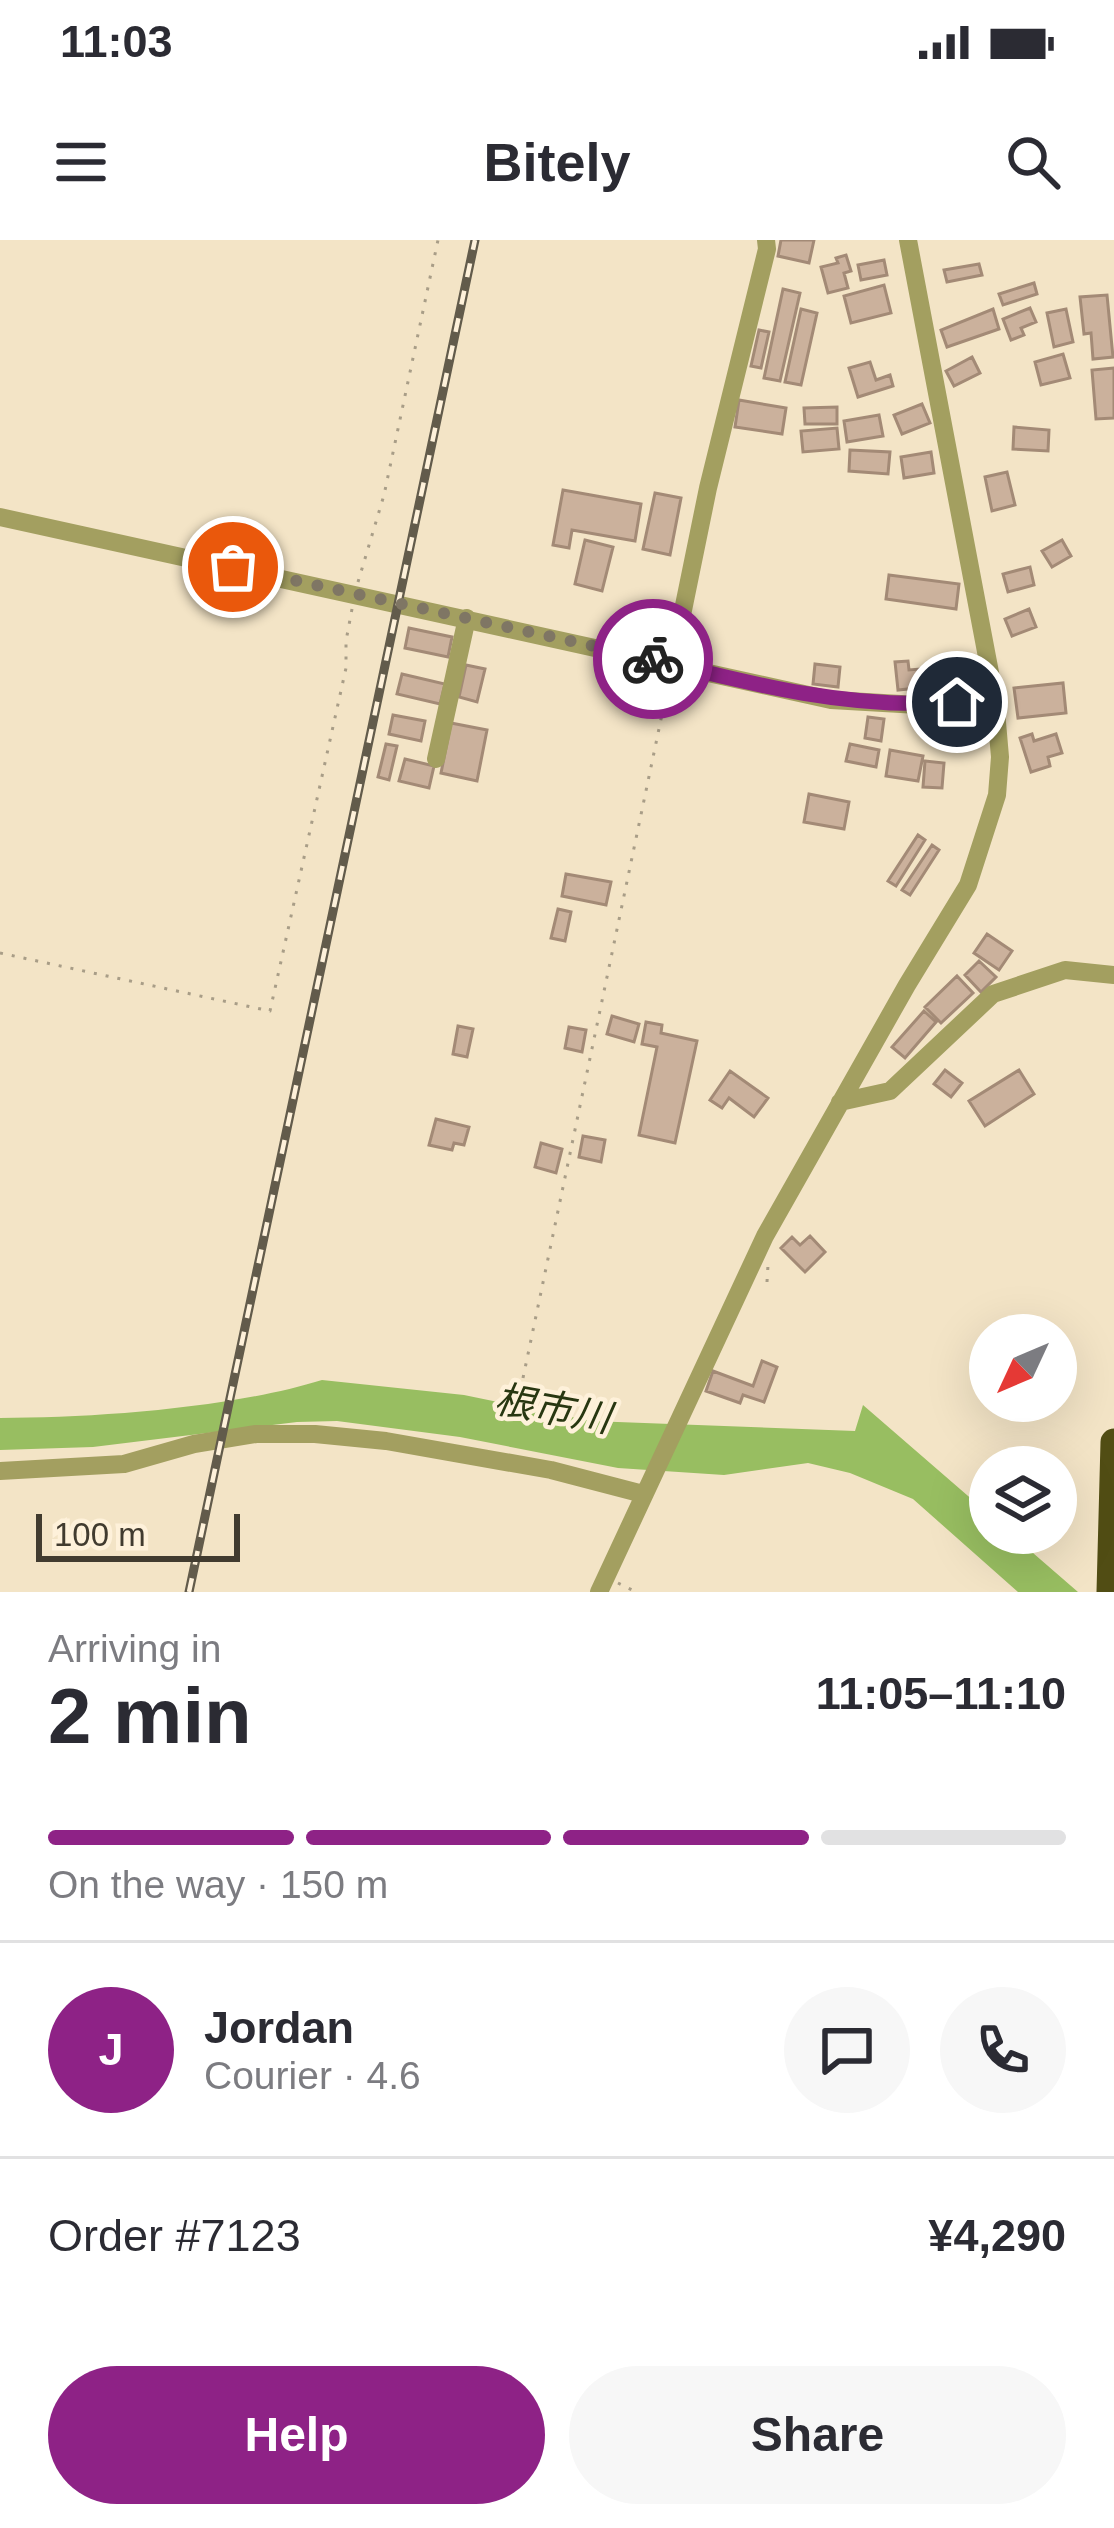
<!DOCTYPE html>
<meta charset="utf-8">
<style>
:root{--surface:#fff;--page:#f7f7f7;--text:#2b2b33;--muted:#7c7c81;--line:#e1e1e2;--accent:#8e2286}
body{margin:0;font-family:Helvetica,"Noto Sans JP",sans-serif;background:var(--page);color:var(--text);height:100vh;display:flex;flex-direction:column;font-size:45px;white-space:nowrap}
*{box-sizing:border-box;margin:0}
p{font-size:39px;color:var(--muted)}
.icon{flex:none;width:66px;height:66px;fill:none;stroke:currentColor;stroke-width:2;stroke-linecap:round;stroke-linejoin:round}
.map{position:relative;height:1352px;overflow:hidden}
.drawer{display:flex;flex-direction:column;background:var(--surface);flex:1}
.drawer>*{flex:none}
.needle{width:78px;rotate:226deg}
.fabs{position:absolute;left:969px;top:1074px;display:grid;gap:24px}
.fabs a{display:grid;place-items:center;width:108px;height:108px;border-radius:50%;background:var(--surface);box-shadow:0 12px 48px #0002;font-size:60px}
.scale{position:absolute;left:36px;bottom:30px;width:204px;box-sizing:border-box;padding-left:12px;border:6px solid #413b2f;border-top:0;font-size:33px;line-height:42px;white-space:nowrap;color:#413b2f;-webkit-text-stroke:9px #fef1da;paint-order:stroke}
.pin{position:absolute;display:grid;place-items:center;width:102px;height:102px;color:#fff;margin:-51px;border:6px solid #fff;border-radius:50%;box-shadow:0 3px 12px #0007}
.courier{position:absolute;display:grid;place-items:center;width:120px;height:120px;margin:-60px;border:9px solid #8e2286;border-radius:50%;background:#fff;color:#222;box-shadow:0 3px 15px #0007}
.head em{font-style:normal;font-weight:700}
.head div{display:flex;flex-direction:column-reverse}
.head{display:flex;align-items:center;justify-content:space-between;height:204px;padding:0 48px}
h1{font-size:78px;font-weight:700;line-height:90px}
.bar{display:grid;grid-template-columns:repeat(4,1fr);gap:18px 12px;align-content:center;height:144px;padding:0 48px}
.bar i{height:15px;border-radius:9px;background:var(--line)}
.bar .selected{background:var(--accent)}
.bar p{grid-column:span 4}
.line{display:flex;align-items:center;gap:30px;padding:0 48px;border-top:3px solid var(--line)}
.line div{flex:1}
.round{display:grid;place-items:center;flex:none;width:126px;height:126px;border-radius:63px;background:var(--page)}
.cta{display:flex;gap:24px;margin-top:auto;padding:24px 48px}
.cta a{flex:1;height:138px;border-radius:72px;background:var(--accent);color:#fff;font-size:48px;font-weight:700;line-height:138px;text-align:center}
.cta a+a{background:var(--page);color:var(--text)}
.status{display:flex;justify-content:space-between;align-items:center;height:84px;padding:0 60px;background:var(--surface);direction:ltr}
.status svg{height:33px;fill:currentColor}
header{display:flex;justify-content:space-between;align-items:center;height:156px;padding:0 48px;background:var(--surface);font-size:54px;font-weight:700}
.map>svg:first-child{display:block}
.water{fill:#98be61}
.building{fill:#cbb19c;stroke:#a38a76;stroke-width:3}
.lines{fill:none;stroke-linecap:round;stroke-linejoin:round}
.path{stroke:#a89d87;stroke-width:3;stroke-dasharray:3 9;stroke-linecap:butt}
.minor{stroke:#a39f60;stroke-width:18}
.highway{stroke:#514d14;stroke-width:27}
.rail-casing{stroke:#625b4b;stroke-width:9}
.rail{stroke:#fef1da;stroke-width:4.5;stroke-dasharray:14;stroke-linecap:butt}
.done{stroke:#7f7664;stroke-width:12;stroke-dasharray:0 21.6}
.route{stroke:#8e2286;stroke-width:15}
.labels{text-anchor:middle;stroke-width:9;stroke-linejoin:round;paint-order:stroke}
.water-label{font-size:39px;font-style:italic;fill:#283711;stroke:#fef1da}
</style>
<div class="status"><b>11:03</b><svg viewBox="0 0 49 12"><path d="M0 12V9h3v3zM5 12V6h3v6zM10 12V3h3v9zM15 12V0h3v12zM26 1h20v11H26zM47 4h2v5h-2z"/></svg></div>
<header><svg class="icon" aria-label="menu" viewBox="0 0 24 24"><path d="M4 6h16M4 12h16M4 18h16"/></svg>Bitely<svg class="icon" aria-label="search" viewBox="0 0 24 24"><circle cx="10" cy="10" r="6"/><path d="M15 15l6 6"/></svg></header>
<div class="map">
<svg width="1114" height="1352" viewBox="0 0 1114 1352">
<rect width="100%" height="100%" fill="#f3e4c6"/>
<path class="water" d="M322,1140L464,1155L591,1181L855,1191L863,1165L990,1275V1293H1010L1078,1352H1018L913,1259L850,1233L808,1223L724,1235L618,1228L460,1197L337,1181L297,1182L93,1207L0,1210V1178C95,1178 232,1168 322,1140Z"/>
<path class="building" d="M781,0H814L809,23L778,16Z
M846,15L851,31L844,33L848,48L828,53L821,27L838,23L836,18Z
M884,20L887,35L861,40L858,25Z
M979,24L982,35L947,42L944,30Z
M1034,43L1037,54L1003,65L999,54Z
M884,45L891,73L851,83L844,56Z
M783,49L800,53L780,141L764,138Z
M1107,55L1113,117L1093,119L1091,93L1084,94L1080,57Z
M1030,68L1036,82L1021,88L1024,95L1011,100L1003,79Z
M801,69L817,73L801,145L785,142Z
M993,69L999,89L947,107L941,90Z
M1066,69L1073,102L1054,107L1047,73Z
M759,90L769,92L761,128L751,126Z
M1063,114L1070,138L1041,145L1035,122Z
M972,117L980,133L954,146L946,131Z
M870,122L876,140L890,135L893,146L858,157L849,128Z
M1114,128V178L1096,179L1092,130Z
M739,160L786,168L782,194L735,187Z
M922,164L930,183L902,194L894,175Z
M837,167V184H805L804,168Z
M879,175L883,196L847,202L844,181Z
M1014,187L1049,190L1048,211L1013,209Z
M837,188L839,209L803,212L801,191Z
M850,210L890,212L888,234L849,231Z
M931,212L934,233L904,238L901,217Z
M1007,232L1015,265L992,271L985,237Z
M563,250L641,264L635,301L572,290L569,308L553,305Z
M655,253L681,258L670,315L643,309Z
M585,300L613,307L602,351L575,344Z
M1062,300L1071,316L1052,327L1042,311Z
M1030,327L1034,345L1008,352L1003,334Z
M889,335L959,344L956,369L886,359Z
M1029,369L1036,387L1012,396L1005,379Z
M409,388L452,397L448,417L405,408Z
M968,415L975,445L953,450L946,420Z
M908,421L909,430L944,427L946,445L898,450L895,422Z
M815,424L840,427L838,447L813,444Z
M466,425L485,429L477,462L459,457Z
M402,434L445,444L440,464L397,454Z
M1063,443L1066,473L1018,478L1014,448Z
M393,475L425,481L421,501L389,494Z
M868,477L884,479L881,501L865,498Z
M451,483L487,490L477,541L441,533Z
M1032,494L1034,501L1056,494L1062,513L1048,517L1050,526L1031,532L1020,498Z
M386,504L397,506L389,540L378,537Z
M850,504L879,510L876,527L846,521Z
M890,510L923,516L918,541L886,536Z
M405,519L434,526L429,548L399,541Z
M925,521L944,523L942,548L923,547Z
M809,554L849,562L844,589L804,582Z
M918,595L925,600L896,646L888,641Z
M932,605L939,610L910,655L902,650Z
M566,634L611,642L606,665L562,656Z
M558,669L571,672L565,701L551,698Z
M987,694L1012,711L999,730L974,713Z
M979,721L996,737L981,752L965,735Z
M957,736L973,753L941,783L925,767Z
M924,771L936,782L905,818L892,807Z
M612,776L639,784L634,802L607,794Z
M646,782L662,785L661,793L697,801L675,903L639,895L657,807L642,804Z
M458,786L473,789L467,817L453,814Z
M569,787L586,790L582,812L565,808Z
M945,830L962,843L951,857L934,844Z
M1019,830L1034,854L985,886L969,861Z
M730,831L768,858L754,877L729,858L722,868L710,860Z
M436,879L469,887L464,905L454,903L452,910L429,905Z
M583,896L605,900L601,922L579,917Z
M541,903L562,909L556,933L535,927Z
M810,996L825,1012L805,1032L781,1008L792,997L800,1005Z
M762,1121L777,1127L764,1162L743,1155L740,1163L706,1151L713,1131L753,1146Z"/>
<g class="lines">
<path class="path" d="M358,342L384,255L438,0
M0,713L270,771L346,428V401L352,369
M767,1042L768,1025
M523,1138L669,441
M618,1343L636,1352"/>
<path class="minor" d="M0,277L831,460L918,465L995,459
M672,424L708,248L767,9L766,0
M436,519L467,378
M840,862L890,851L993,754L1065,730L1114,735
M0,1231L124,1224L194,1204L256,1194H315L386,1201L551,1230L643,1254
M599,1352L765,996L907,745L968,645L997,555L1000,517L995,459L908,0"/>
<path class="highway" d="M1110,1352L1114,1202"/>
<defs>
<path id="rail" d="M189,1352L475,0"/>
</defs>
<use href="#rail" class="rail-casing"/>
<use href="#rail" class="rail"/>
</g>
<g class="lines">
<path class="done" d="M233,327L653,419"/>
<path class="route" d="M653,419C754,445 852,470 957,462"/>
</g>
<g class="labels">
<g class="water-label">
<text transform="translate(553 1168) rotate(10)" y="14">根市川</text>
</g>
</g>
</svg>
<div class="fabs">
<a><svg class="needle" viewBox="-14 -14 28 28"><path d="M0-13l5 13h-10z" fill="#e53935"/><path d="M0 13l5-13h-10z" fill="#7c7c81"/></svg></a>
<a><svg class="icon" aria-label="layers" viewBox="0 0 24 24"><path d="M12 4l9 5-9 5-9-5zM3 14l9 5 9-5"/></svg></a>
</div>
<div class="scale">100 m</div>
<div class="pin" style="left:233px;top:327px;background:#ea580c"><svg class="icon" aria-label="bag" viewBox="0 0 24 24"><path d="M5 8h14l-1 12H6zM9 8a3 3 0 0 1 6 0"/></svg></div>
<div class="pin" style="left:957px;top:462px;background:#1f2937"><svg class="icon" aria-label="home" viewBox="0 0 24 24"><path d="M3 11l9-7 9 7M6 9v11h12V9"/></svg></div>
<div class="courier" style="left:653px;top:419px"><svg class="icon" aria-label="bike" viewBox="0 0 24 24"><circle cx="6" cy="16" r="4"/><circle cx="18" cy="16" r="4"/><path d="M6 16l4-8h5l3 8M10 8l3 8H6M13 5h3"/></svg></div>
</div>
<section class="drawer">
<div class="head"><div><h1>2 min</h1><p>Arriving in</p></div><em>11:05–11:10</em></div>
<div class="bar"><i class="selected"></i><i class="selected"></i><i class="selected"></i><i></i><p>On the way · 150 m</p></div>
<div class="line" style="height:216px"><b class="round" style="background:var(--accent);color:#fff">J</b><div><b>Jordan</b><p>Courier · 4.6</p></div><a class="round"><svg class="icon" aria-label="chat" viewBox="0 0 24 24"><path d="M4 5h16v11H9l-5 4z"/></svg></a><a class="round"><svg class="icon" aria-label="phone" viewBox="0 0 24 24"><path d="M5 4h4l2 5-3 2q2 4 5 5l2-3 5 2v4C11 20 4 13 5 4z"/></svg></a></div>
<div class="line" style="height:156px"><div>Order #7123</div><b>¥4,290</b></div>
<div class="cta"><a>Help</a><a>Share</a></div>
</section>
